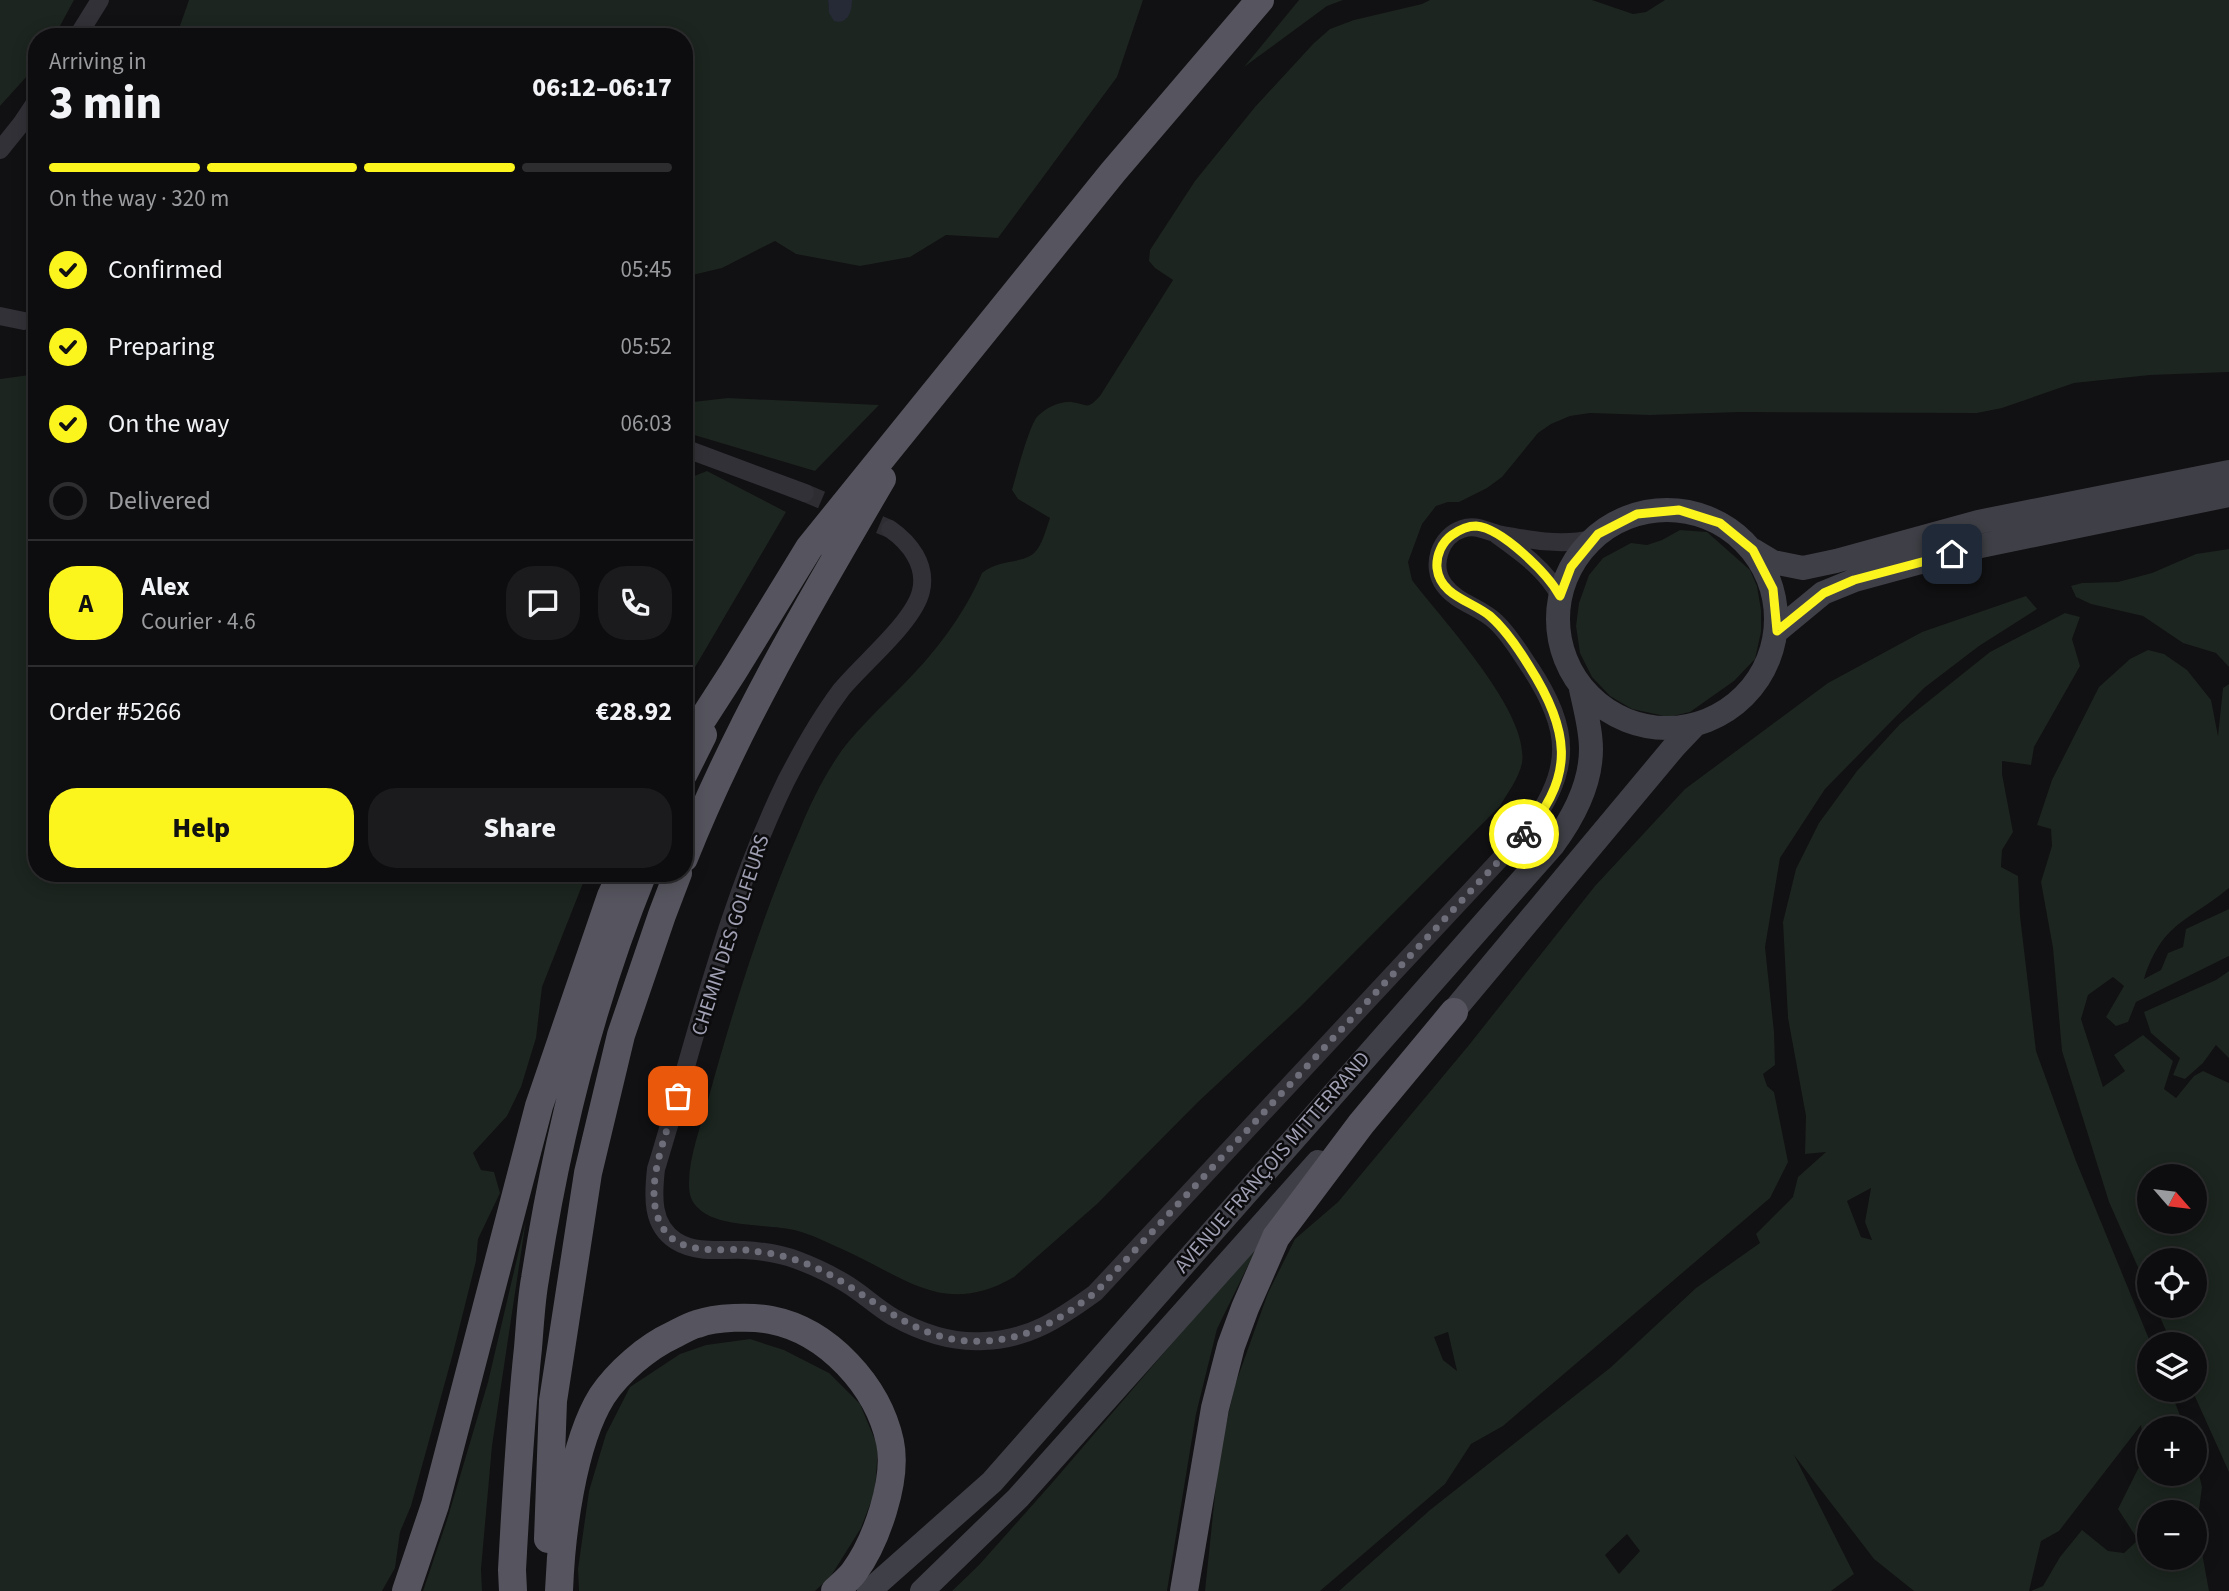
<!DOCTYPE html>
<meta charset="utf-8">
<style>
:root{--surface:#0d0c0e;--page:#1b1a1c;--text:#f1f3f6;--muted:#9a9b9e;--line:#2d2c2e;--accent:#fcf51d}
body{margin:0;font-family:"Source Sans 3",sans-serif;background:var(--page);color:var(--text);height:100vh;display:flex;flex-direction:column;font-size:26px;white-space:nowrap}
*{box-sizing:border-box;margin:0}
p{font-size:23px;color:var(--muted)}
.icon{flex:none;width:38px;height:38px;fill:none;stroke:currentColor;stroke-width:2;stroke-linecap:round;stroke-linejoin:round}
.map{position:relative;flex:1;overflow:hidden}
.details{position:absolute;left:28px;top:28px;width:665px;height:854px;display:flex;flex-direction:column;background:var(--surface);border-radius:28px;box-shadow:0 4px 18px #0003,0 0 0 2px var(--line)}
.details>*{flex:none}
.needle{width:46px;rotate:118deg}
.buttons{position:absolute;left:2137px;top:1164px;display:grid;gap:14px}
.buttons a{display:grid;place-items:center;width:70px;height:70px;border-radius:50%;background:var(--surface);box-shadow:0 4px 18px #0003,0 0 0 2px var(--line);font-size:35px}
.pin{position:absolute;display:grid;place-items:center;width:60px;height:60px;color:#fff;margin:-30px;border-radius:14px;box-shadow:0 4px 10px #0006}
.courier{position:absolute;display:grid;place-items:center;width:70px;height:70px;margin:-35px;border:5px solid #fcf51d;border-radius:50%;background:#fff;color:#222;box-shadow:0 2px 9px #0007}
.headline em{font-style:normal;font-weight:800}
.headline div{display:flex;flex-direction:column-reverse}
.headline{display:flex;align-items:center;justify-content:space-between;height:119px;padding:0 21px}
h1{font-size:46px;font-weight:800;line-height:52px}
.bar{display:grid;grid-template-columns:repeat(4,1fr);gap:10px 7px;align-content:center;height:84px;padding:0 21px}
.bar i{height:9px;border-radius:5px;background:var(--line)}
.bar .on{background:var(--accent)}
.bar p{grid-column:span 4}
.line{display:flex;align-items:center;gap:18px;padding:0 21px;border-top:2px solid var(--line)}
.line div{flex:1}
.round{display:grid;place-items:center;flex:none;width:74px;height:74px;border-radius:28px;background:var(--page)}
ol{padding:0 21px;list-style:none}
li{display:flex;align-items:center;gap:21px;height:77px}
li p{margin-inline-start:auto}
li .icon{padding:7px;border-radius:50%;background:var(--accent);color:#111;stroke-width:4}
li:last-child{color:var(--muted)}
li i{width:38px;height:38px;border:4px solid var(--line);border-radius:50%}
.button{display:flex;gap:14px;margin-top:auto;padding:14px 21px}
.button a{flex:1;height:80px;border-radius:28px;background:var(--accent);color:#111;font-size:28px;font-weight:800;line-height:80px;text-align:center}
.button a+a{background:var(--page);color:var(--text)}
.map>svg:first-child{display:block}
.green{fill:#1c251f;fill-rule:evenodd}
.water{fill:#262a36}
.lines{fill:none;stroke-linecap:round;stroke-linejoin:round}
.minor-tunnel{stroke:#2e2d32;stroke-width:18;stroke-dasharray:18 9;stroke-linecap:butt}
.minor{stroke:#323137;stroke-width:18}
.secondary{stroke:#3f3f47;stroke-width:24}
.trunk{stroke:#56555f;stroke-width:28}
.done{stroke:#6e6e7b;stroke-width:7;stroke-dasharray:0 12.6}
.route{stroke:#fcf51d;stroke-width:9}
.labels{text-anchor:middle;stroke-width:5;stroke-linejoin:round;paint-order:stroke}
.street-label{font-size:21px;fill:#a0a0b4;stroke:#0c0b0d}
</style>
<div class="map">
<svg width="2229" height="1591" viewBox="0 0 2229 1591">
<rect width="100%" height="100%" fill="#111012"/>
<path class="green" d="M0,0H74L54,37H37V65L0,106Z
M189,0H828L829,9L846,19L850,11L852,0H1143L1117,77L998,238L946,235L910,257L860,266L796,254L775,241L722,268L684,277V37H176Z
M1299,0H1343L1327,6L1244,67Z
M1430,0H1592L1633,14L1646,12L1665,0H2229V372L2150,375L2074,383L2002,408L1977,413L1741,412L1650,415L1590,413L1570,416L1551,424L1538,433L1502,477L1487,488L1459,502H1448L1436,506L1422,524L1408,562L1412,580C1442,620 1530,712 1522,763C1519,778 1507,794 1500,806L1300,1007L1198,1102L1097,1204L1014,1277C944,1318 905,1277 842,1249C828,1243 813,1235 798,1231C770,1223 717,1229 697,1207C690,1200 689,1192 689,1183C689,1156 701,1126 708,1100C733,1009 762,916 800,829C811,802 825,774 842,750C859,728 880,708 900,688C934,654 963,617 982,573C998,559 1022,564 1034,553C1042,546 1046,529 1050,518L1018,499L1012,490C1016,476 1029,426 1037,417C1045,408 1059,401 1071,402C1088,404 1086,411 1100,396L1173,280L1155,268L1149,261L1150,250L1195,181L1255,107L1314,43L1330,29L1354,20L1422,4Z
M37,374V873H587L542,987L536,1038L521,1087L507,1116L473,1153L481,1170L494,1172L500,1193L478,1239L476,1261L452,1357L411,1506L400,1532L395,1568L382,1591H0V379Z
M728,398L879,405L815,471L684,432V403Z
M707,471L786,512L684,686V477L689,478Z
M1680,530L1707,532L1750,570L1757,586L1761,610V632L1755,659L1734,681L1690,712L1669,717L1632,709L1610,696L1592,677L1580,653L1576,626L1579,603L1589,575L1603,558L1631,543L1647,545L1662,540Z
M2229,549V667L2216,653L2183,643L2143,616L2091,604L2076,597L2071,586L2082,583L2118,582L2152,573L2196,554Z
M2026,596L2037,609L1979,646L1924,688L1825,789L1780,858L1765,947L1774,1032L1775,1065L1763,1074L1767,1086L1774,1092L1788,1162L1770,1198L1503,1426L1471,1444L1445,1484L1320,1591H1205L1219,1456L1235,1385L1268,1293L1295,1239L1338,1202L1469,1045L1595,886L1685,789L1828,683L1922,632ZM1448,1332L1457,1371L1443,1360L1434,1337Z
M2065,613L2080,617L2072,639L2080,666L2034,747L2031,765L2002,761V774L2013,832L2002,850L2001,867L2018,876L2020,916L2036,1051L2076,1161L2151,1344H2149V1390H2170L2185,1428H2149V1474H2194L2195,1458L2202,1487L2197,1525L2209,1591H2031L2043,1586L2060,1557L2082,1530L2108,1551L2124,1553L2138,1540L2118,1509L2145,1455L2141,1425L2059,1531L2041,1541L2029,1591H1914L1874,1559L1794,1455L1854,1574L1831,1591H1339L1430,1510L1610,1368L1696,1288L1760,1243L1756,1234L1793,1197L1798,1177L1826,1152L1805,1154L1806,1116L1788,1018L1783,922L1796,869L1819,823L1857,771L1900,724L1990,652ZM1871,1188L1865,1222L1872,1240L1861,1237L1847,1201ZM2149,1512H2194V1558H2149ZM1627,1534L1640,1551L1619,1574L1605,1555Z
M2148,650L2164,654L2187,670L2211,700L2218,736L2223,688L2229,684V888C2188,922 2163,921 2144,979L2161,970L2168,953L2183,947L2186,929L2229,909V956L2136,1002L2128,1022L2116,1026L2106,1017L2124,986L2113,977L2088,995L2081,1019L2103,1087L2125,1071L2114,1055L2143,1035L2173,1061L2164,1089L2176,1098L2194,1076L2203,1071L2229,1083V1472L2192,1390H2194V1344H2172L2155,1306H2194V1260H2149V1292L2109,1202L2062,1051L2053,948L2041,882L2052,846L2051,829L2037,825L2052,780L2099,687L2130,659ZM2149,1176H2194V1222H2149Z
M2229,971V1058L2216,1045L2203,1063L2185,1079L2173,1075L2180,1058L2151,1033L2144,1012L2216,980Z
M526,1220L492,1446L481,1569L482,1591H423L447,1520L488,1382Z
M1260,1241L1217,1329L1196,1414L1167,1591H952L979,1565L1052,1483Z
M750,1339L784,1350L829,1373L860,1404L878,1447L875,1491L861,1528L831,1576L815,1591H579L578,1569L589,1491L606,1434L630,1387L680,1354L706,1345Z"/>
<path class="water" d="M852,0C852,11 848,25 834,21L829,13L828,0Z"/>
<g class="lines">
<path class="minor-tunnel" d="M805,493L890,529"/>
<path class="minor" d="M77,37L100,0
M0,150L21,124L37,100
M0,316L24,321
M684,448L805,493
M890,529C910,543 927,565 921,591C914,622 862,664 841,690C820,718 802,750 786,781C726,904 696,1039 656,1169C653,1196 651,1225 676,1241C697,1254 722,1249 744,1250C761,1251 781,1254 797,1260C813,1266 830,1274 845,1283C862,1293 876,1307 893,1317C920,1332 953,1343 984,1341C1030,1339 1059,1319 1095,1293L1529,828C1573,769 1570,729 1531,669C1520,653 1510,635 1496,622C1481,607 1457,603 1444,585C1430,566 1440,536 1462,529C1476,524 1485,531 1498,534C1529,540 1561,546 1592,539
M1497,535C1522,553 1545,569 1560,596"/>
<path class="secondary" d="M1558 619a109 109 0 1 1 218 0a109 109 0 1 1-218 0Z
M1753,550L1773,562L1803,568L1836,561L1978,522L2229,472
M1777,631L1823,593L1855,580L1976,547L2229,495
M1441,1026L1674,747L1693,727
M869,1591L992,1482L1553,845C1573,818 1591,783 1591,749C1591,729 1585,708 1581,689
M922,1591L1018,1498L1318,1162"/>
<path class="trunk" d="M684,748L733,672L809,548L1113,172L1260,0
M684,773L703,735
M684,858C737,725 810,602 882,479
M548,1539L553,1401L588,1173L621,1035L662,915L678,873
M406,1591L435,1505L539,1106L611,896L622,873
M513,1591L512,1570C516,1496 520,1422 528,1348C530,1325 531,1301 535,1279C556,1143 591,1001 643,873
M559,1591C561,1536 572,1444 602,1396C618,1372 647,1347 673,1335C681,1331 689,1326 697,1324C716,1317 752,1316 771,1320C828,1331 878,1386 890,1442C898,1480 876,1542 854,1572C849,1579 841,1585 835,1591
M1184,1591L1215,1408L1231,1346L1245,1308L1276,1237L1361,1124L1454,1012"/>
</g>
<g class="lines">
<path class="done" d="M678,1096C667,1133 640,1192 663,1228C680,1256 718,1248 746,1250C761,1252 778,1254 793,1259C863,1280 905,1346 985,1341C1030,1339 1060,1319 1095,1293L1524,834"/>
<path class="route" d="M1524,834C1578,776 1568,727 1529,666C1518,648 1505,629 1490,616C1472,601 1440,596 1437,568C1436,555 1442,542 1452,535C1459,530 1467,526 1476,526C1502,528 1548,574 1560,596L1571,567L1598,534L1637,514L1679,510L1720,523L1753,550L1773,589L1777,631L1824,593L1854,580L1952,554"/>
</g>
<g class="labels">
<g class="street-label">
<text transform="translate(730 935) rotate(-72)" y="7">CHEMIN DES GOLFEURS</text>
<text transform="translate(1272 1162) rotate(-49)" y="7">AVENUE FRANÇOIS MITTERRAND</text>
</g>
</g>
</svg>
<div class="buttons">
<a><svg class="needle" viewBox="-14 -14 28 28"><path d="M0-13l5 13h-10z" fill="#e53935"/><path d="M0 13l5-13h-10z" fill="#9a9b9e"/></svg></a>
<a><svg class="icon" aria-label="locate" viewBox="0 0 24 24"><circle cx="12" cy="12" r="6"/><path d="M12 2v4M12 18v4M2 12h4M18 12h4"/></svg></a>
<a><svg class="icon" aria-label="layers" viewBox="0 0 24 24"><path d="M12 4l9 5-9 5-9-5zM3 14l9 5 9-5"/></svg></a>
<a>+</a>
<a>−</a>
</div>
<div class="pin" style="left:678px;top:1096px;background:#ea580c"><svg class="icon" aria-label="bag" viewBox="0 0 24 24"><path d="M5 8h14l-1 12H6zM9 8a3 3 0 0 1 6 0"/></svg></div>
<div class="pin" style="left:1952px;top:554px;background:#1f2937"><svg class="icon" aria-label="home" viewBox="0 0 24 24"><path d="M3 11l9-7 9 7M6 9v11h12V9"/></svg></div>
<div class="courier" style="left:1524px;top:834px"><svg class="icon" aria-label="bike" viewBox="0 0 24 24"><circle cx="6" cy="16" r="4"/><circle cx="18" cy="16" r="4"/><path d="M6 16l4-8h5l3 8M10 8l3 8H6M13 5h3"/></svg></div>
<section class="details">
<div class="headline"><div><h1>3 min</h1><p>Arriving in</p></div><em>06:12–06:17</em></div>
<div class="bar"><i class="on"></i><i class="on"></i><i class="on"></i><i></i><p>On the way · 320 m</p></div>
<ol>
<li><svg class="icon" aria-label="check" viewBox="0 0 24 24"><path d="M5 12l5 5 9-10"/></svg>Confirmed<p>05:45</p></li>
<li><svg class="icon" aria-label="check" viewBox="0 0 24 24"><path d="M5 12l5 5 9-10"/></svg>Preparing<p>05:52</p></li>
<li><svg class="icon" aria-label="check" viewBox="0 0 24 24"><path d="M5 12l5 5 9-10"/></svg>On the way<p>06:03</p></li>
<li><i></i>Delivered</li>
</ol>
<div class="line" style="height:126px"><b class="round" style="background:var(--accent);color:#111">A</b><div><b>Alex</b><p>Courier · 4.6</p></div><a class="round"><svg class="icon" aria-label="chat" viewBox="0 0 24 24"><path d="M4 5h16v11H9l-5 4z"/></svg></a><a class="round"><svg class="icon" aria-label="phone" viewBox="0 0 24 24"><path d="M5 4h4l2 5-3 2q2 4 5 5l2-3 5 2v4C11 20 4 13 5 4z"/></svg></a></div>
<div class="line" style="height:91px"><div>Order #5266</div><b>€28.92</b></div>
<div class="button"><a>Help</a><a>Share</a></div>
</section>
</div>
